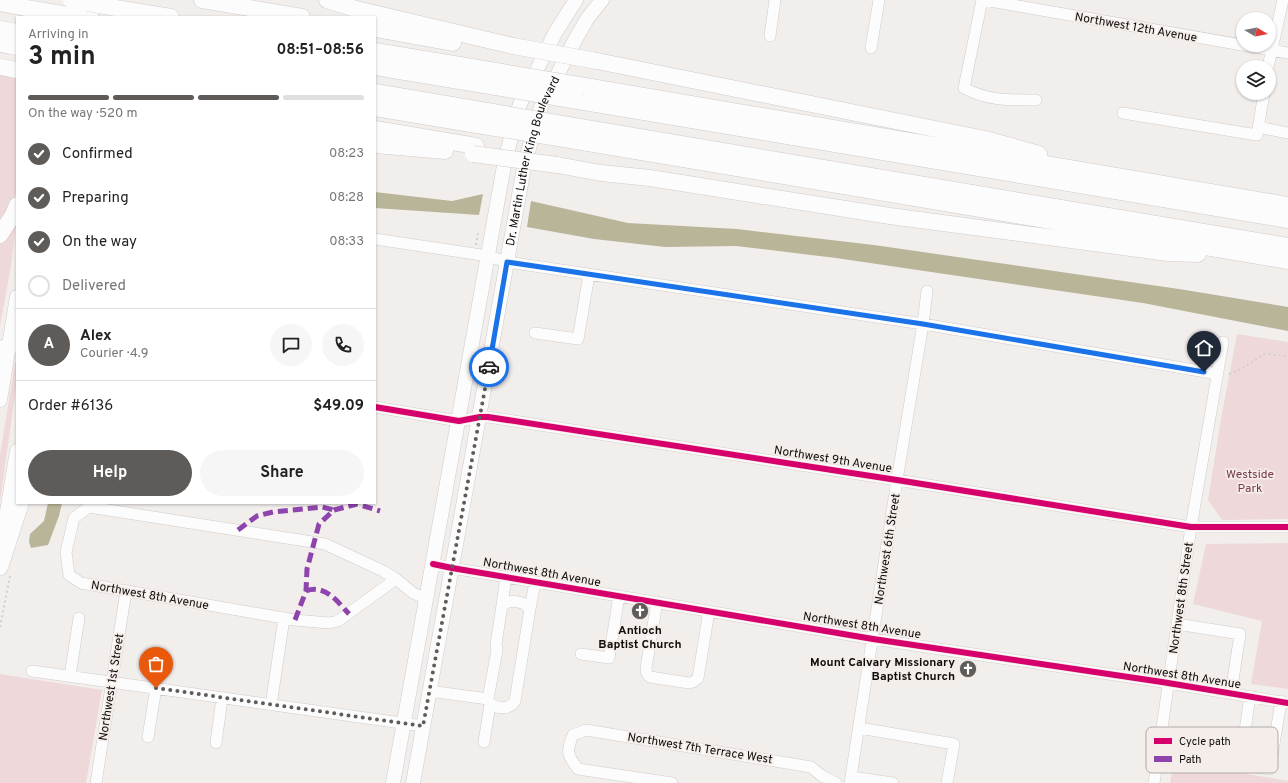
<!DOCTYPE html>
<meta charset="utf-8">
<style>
:root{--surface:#fff;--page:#f6f6f6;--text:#222;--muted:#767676;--line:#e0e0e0;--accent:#5e5b59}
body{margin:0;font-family:Overpass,sans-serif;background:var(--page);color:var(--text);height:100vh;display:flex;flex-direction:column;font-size:15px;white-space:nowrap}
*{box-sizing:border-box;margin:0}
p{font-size:13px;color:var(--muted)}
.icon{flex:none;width:22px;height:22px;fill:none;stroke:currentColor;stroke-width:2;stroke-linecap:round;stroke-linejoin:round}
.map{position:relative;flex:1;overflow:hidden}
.drawer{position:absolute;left:16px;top:16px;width:360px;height:488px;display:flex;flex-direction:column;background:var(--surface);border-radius:0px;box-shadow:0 1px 3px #0004}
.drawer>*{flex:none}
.needle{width:26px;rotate:100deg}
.controls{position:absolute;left:1236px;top:12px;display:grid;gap:8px}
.controls a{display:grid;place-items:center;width:40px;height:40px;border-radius:50%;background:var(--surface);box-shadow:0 1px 3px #0004;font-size:20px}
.pin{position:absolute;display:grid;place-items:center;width:34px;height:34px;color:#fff;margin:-41px -17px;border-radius:50% 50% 50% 0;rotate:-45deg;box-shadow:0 0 4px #0007}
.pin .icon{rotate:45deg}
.courier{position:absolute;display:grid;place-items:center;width:40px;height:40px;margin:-20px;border:3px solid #1a73e8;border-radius:50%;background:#fff;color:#222;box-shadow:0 1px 5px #0007}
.summary em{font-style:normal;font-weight:700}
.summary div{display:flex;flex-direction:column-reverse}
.summary{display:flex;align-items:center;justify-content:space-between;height:68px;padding:0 12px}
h1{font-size:26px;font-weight:700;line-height:30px}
.bar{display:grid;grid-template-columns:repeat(4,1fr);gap:6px 4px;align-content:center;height:48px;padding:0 12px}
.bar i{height:5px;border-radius:3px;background:var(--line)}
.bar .active{background:var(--accent)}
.bar p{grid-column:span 4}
.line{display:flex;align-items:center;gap:10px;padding:0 12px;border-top:1px solid var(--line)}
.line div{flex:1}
.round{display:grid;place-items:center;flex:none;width:42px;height:42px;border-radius:21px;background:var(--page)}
ol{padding:0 12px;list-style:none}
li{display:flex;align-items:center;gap:12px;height:44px}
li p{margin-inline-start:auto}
li .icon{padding:4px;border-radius:50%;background:var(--accent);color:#fff;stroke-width:4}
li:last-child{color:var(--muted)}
li i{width:22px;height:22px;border:2px solid var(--line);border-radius:50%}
.button{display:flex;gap:8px;margin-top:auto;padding:8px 12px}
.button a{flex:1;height:46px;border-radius:24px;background:var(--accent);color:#fff;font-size:16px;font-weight:700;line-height:46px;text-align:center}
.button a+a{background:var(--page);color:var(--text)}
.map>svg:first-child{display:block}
.green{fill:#efd8da}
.water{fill:#b9b599}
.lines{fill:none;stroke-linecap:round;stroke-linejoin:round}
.minor-casing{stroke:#cecbca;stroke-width:12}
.major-casing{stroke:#cecbca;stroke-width:15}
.highway-casing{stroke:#cecbca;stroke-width:17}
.path{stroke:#d0cfce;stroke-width:2;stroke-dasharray:2 3;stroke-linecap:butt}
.minor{stroke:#fdfcfc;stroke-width:11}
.major{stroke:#fdfcfc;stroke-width:14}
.highway{stroke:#fdfcfc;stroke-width:16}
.highway-bridge-casing{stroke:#cecbca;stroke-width:17;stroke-linecap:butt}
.highway-bridge{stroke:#fdfcfc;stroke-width:16}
.quiet{stroke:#8e44ad;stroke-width:5;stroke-dasharray:10 5;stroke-linecap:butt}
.cycleway-casing{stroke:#f5ede9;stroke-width:8}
.cycleway{stroke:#d6006c;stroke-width:6}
.done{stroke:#5e5b59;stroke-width:4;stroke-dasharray:0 7.2}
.route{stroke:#1a73e8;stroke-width:5}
.labels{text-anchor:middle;stroke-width:3.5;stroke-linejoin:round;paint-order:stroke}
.street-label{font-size:12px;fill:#0e0c0a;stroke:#f5ede9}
.park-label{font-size:12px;fill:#763a48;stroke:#f5ede9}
.poi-label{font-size:12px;font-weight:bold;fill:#0e0c0a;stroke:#f5ede9}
.key{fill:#f5ede9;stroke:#b0aaa6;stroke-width:1}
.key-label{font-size:11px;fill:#0e0c0a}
</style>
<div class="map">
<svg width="1288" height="783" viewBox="0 0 1288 783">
<rect width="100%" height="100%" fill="#f2eeec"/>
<path class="green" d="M0,74L17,77V190L13,203L0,226Z
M16,224L11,266L0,326V242Z
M1237,334L1288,342V519L1222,520L1208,500L1221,419Z
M17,362V380L0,502V455L15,363Z
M1288,543V689L1251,684L1262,621L1193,604L1206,544Z
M0,674L102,690L86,783H0Z
M1174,761L1288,781V783H1170Z"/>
<path class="water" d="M375,192L452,201L483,194L479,215L375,208Z
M531,201L628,223L737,229L874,245L1179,289L1288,307V331L1143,303L836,258L736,246L665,247L594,239L527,227Z
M48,503H62L59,516L48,545L31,548L29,542L30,534L44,521Z"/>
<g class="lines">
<defs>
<path id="minor" d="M982,0L964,88C988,101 1010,100 1036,100
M984,0L1288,53
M770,36L775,0
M871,48L879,0
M1268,67L1283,0
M1123,113L1257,135L1264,93
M1258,127L1288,133
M375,239L488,256L507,262L923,324L1218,374
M535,333L578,339L589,275
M375,407L459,421L480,417H488L897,480L1191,527H1288
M433,564L452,568L873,639L1162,682L1288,703
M396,579L338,621L329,623L295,620L81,583L69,575L66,552L74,518L89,507L325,544L383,571L396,579L413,593L427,599
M515,601L525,604L530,609L515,701C509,710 498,709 490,704L488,699L497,650L496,644L502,605L508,602Z
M657,602L646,668C646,673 647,675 650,677L689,683L693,682L698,678L709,611
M502,605L506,577
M530,609L535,582
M1177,624L1240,634L1231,693
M581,654L609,658L619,596
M32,671L423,726
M70,676L79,618
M429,691L488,699
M1250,696L1240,765L1270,769L1281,701
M271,705L284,618
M859,728L954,744L947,783
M148,737L156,688
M484,742L490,704
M216,743L222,698
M851,777L893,783
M96,783L126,591
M672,783L578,769C567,755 566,751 573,735L586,730L811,767L822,776L836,783
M850,783L897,480L923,324L927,291
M1154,783L1191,527L1223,342"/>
<g id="major">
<path d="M91,17L94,0"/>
<path d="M0,400L17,297"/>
<path d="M1,548L17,451"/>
<path d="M393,783L505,160L520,104L555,33L576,0"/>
<path id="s1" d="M413,783L525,162L541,107L575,40L587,19L602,0"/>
</g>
<path id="highway" d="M202,0L302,17
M327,0L356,9L513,46
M0,3L26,8
M127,10L171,17
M0,29L17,32
M375,29L453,43
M0,44L17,47
M375,51L502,72
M597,61L985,139L1039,154
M0,67L17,70
M375,67L496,87
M585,86L1288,205
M375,92L487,111
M578,101L1288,220
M375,108L483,126
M568,125L1288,246
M375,129L476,146
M564,139L1288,261
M375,145L445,151
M557,165L601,173L650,178L890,216L1168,253L1198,254
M0,235L13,215L17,205
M0,349L17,344
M0,567L21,503"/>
</defs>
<use href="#minor" class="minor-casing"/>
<use href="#major" class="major-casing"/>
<use href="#highway" class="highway-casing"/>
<path class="path" d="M476,245L478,233
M1229,374L1243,368L1264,354L1288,356
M0,627L10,576"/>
<use href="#minor" class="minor"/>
<use href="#major" class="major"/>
<use href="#highway" class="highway"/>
<defs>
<path id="highway-bridge" d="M71,0L127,10
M26,8L80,17
M513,46L597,61
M502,72L585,86
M496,87L578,101
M487,111L568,125
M483,126L564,139
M473,154L557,165"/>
</defs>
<use href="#highway-bridge" class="highway-bridge-casing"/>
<use href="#highway-bridge" class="highway-bridge"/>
<path class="quiet" d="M238,530L257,516L273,512L322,507L334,510
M306,591C325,584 337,601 349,614
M295,620L306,591L307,569L319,524L334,510L357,504L380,511"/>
<defs>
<path id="cycleway" d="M375,407L459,421L480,417H488L897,480L1191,527H1288
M433,564L452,568L873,639L1162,682L1288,703"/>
</defs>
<use href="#cycleway" class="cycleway-casing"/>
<use href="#cycleway" class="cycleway"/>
</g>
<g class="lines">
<path class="done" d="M156,688L423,726L489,367"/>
<path class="route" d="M489,367L507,262L923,324L1204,372"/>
</g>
<defs>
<symbol id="church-disc" viewBox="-11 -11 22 22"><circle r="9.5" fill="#5e5b59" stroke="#f5ede9"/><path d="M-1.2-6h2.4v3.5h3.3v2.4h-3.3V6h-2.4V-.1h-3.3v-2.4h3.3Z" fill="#fff"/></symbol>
</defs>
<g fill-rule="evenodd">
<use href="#church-disc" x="630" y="601" width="20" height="20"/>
<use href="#church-disc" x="958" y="659" width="20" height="20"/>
</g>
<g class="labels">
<g class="street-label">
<text transform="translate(1136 27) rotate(10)" y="4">Northwest 12th Avenue</text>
<text dy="4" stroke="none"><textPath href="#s1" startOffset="634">Dr. Martin Luther King Boulevard</textPath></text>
<text transform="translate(833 459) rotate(9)" y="4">Northwest 9th Avenue</text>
<text transform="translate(887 549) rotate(-81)" y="4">Northwest 6th Street</text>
<text transform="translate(542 572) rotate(10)" y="4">Northwest 8th Avenue</text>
<text transform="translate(150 595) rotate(10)" y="4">Northwest 8th Avenue</text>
<text transform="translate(1181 598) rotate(-82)" y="4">Northwest 8th Street</text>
<text transform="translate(862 625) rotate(9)" y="4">Northwest 8th Avenue</text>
<text transform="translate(1182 675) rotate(9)" y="4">Northwest 8th Avenue</text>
<text transform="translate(111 687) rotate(-81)" y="4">Northwest 1st Street</text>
<text transform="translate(700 748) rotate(9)" y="4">Northwest 7th Terrace West</text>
</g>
<g class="park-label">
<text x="1250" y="478">Westside<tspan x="1250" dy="14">Park</tspan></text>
</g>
<g class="poi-label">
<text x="640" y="634">Antioch<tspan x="640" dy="14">Baptist Church</tspan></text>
<text x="955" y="666" text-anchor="end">Mount Calvary Missionary<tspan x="955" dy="14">Baptist Church</tspan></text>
</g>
</g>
<rect x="1146" y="727" width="132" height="46" rx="6" class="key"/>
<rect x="1154" y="738" width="18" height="6" fill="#d6006c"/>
<rect x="1154" y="756" width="18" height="6" fill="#8e44ad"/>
<g class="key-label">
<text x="1179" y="745">Cycle path</text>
<text x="1179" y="763">Path</text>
</g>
</svg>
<div class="controls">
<a><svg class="needle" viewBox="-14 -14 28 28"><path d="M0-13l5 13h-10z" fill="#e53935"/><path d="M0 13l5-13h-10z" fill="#767676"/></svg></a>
<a><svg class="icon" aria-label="layers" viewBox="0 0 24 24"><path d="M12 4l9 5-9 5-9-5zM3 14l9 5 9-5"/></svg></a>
</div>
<div class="pin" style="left:156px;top:688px;background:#ea580c"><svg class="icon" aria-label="bag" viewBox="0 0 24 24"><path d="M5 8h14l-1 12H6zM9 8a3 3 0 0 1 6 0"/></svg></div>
<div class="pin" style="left:1204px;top:372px;background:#1f2937"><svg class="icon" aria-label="home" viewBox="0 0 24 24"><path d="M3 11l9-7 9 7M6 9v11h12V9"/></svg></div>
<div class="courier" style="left:489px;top:367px"><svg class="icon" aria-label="car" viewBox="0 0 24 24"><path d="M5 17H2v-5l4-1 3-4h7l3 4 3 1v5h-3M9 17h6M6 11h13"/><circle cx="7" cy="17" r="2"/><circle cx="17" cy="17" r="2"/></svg></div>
<section class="drawer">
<div class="summary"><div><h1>3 min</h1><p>Arriving in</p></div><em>08:51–08:56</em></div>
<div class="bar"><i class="active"></i><i class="active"></i><i class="active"></i><i></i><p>On the way · 520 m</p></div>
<ol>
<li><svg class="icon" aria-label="check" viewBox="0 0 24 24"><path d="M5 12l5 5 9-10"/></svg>Confirmed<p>08:23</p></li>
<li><svg class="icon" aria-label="check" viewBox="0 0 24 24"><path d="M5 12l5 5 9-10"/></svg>Preparing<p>08:28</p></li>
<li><svg class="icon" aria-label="check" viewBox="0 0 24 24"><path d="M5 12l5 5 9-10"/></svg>On the way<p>08:33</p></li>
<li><i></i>Delivered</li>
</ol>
<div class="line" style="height:72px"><b class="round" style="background:var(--accent);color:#fff">A</b><div><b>Alex</b><p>Courier · 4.9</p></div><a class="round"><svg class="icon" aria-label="chat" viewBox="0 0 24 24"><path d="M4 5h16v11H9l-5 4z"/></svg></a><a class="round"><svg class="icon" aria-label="phone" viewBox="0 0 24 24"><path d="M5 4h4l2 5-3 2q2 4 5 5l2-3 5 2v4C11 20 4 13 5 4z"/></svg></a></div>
<div class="line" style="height:52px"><div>Order #6136</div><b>$49.09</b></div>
<div class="button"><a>Help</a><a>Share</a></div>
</section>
</div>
